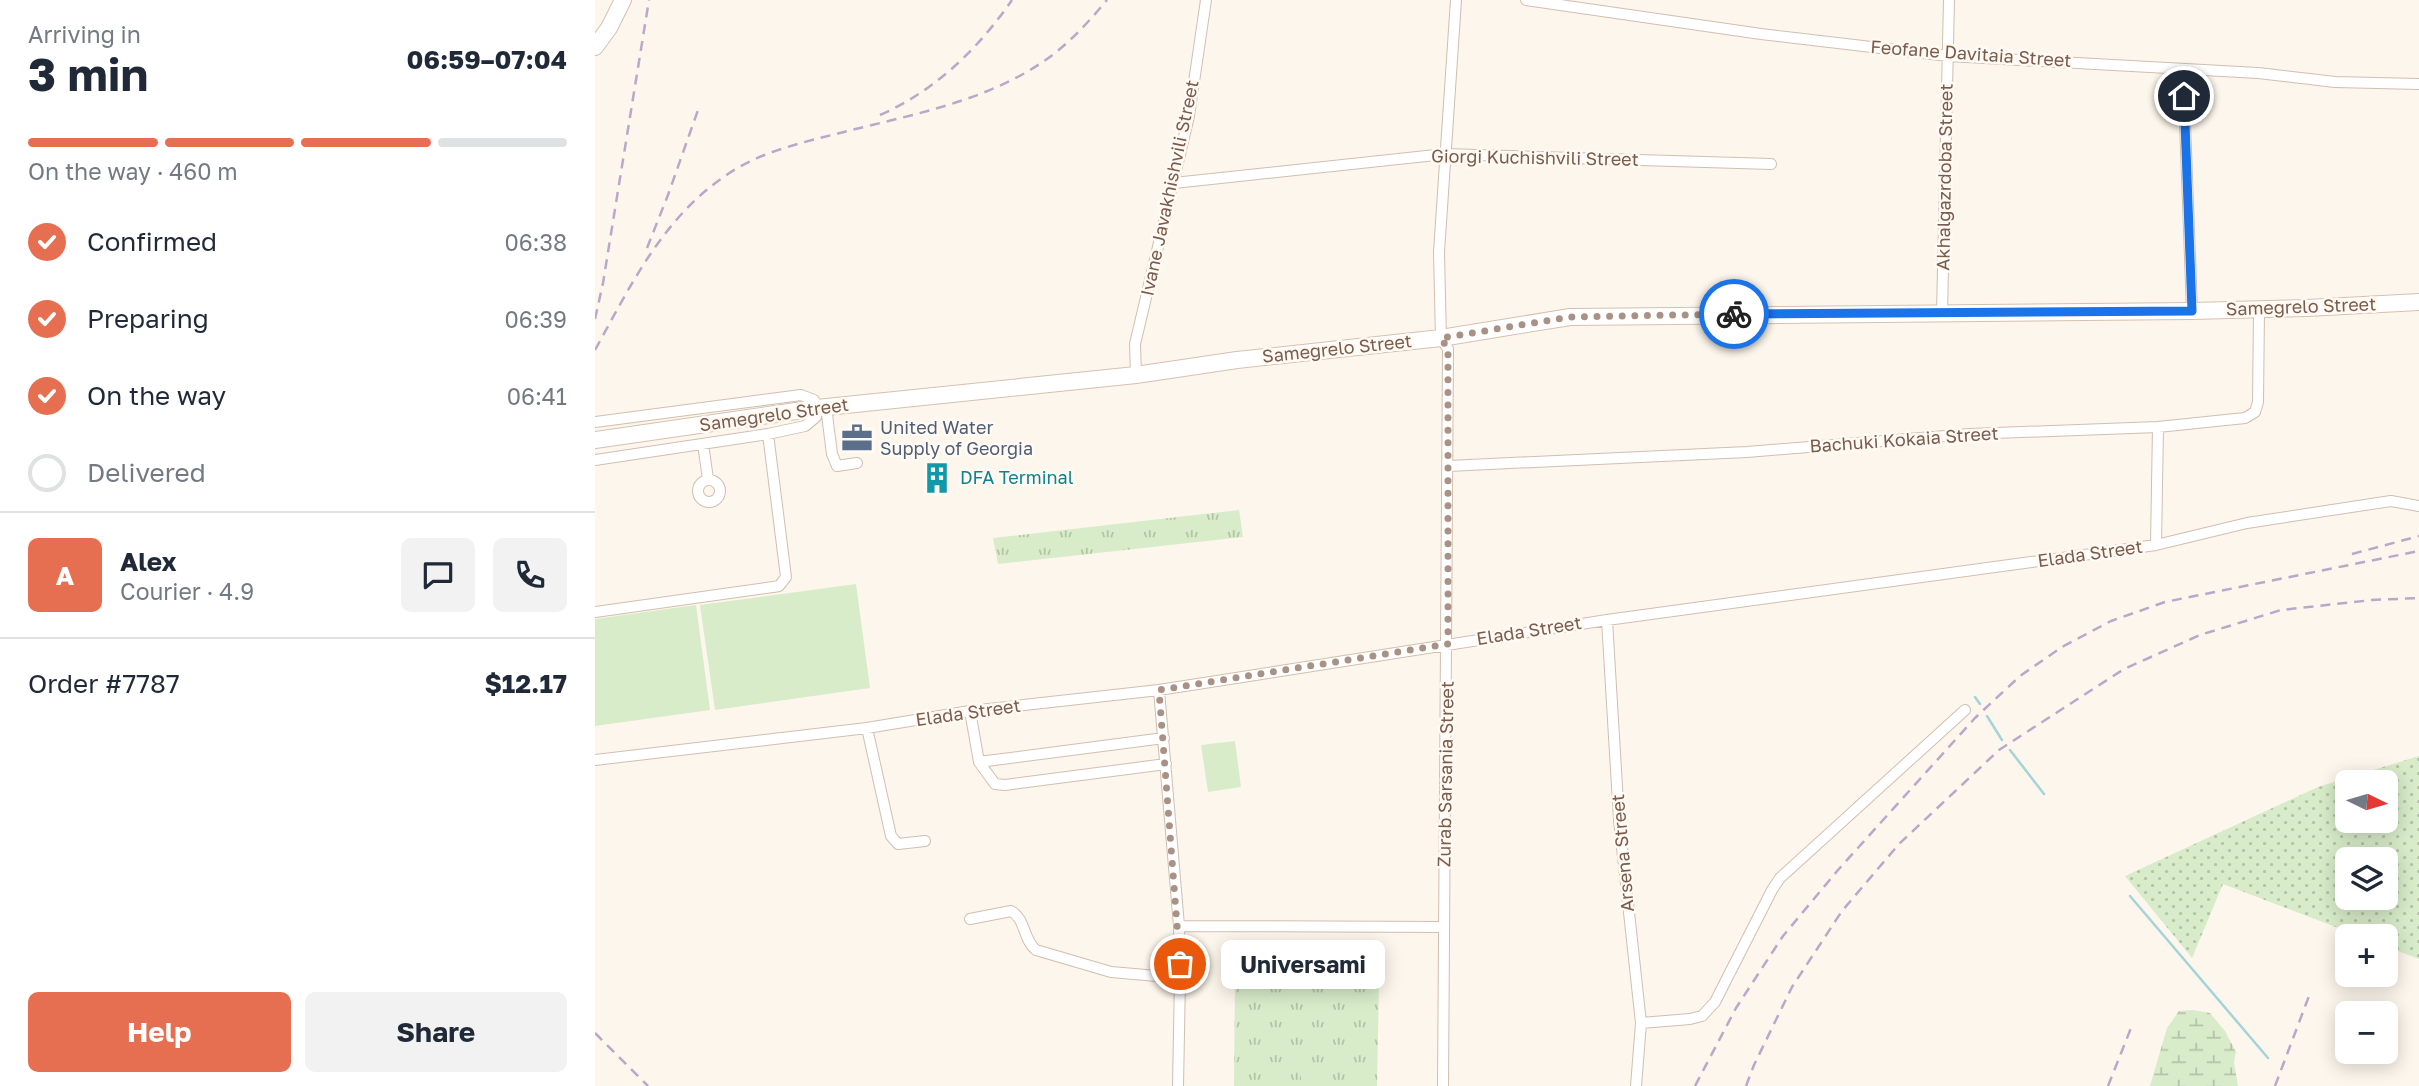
<!DOCTYPE html>
<meta charset="utf-8">
<style>
:root{--surface:#fff;--page:#f2f2f3;--text:#1f2937;--muted:#747a83;--line:#e0e1e3;--accent:#e76f51}
body{margin:0;font-family:"Golos Text",sans-serif;background:var(--page);color:var(--text);height:100vh;display:flex;flex-direction:column;font-size:26px;white-space:nowrap}
*{box-sizing:border-box;margin:0}
p{font-size:23px;color:var(--muted)}
.icon{flex:none;width:38px;height:38px;fill:none;stroke:currentColor;stroke-width:2;stroke-linecap:round;stroke-linejoin:round}
.map{position:relative;flex:1;overflow:hidden}
.side{display:flex;flex-direction:column;background:var(--surface);width:595px}
.side>*{flex:none}
.needle{width:46px;rotate:95deg}
.fabs{position:absolute;left:1740px;top:770px;display:grid;gap:14px}
.fabs a{display:grid;place-items:center;width:63px;height:63px;border-radius:10px;background:var(--surface);box-shadow:0 4px 18px #0003;font-size:35px}
.pin{position:absolute;display:grid;place-items:center;width:60px;height:60px;color:#fff;margin:-30px;border:4px solid #fff;border-radius:50%;box-shadow:0 2px 7px #0007}
.courier{position:absolute;display:grid;place-items:center;width:70px;height:70px;margin:-35px;border:5px solid #1a73e8;border-radius:50%;background:#fff;color:#222;box-shadow:0 2px 9px #0007}
.bubble{position:absolute;height:49px;border-radius:10px;background:var(--surface);box-shadow:0 4px 18px #0003;font-size:23px;font-weight:700;line-height:49px;text-align:center}
.headline em{font-style:normal;font-weight:700}
.headline div{display:flex;flex-direction:column-reverse}
.headline{display:flex;align-items:center;justify-content:space-between;height:119px;padding:0 28px}
h1{font-size:46px;font-weight:700;line-height:52px}
.bar{display:grid;grid-template-columns:repeat(4,1fr);gap:10px 7px;align-content:center;height:84px;padding:0 28px}
.bar i{height:9px;border-radius:5px;background:var(--line)}
.bar .on{background:var(--accent)}
.bar p{grid-column:span 4}
.line{display:flex;align-items:center;gap:18px;padding:0 28px;border-top:2px solid var(--line)}
.line div{flex:1}
.round{display:grid;place-items:center;flex:none;width:74px;height:74px;border-radius:10px;background:var(--page)}
ol{padding:0 28px;list-style:none}
li{display:flex;align-items:center;gap:21px;height:77px}
li p{margin-inline-start:auto}
li .icon{padding:7px;border-radius:50%;background:var(--accent);color:#fff;stroke-width:4}
li:last-child{color:var(--muted)}
li i{width:38px;height:38px;border:4px solid var(--line);border-radius:50%}
.cta{display:flex;gap:14px;margin-top:auto;padding:14px 28px}
.cta a{flex:1;height:80px;border-radius:10px;background:var(--accent);color:#fff;font-size:28px;font-weight:700;line-height:80px;text-align:center}
.cta a+a{background:var(--page);color:var(--text)}
main{display:flex;flex:1;min-height:0}
.map>svg:first-child{display:block}
.grass{fill:url(#grass-dots);fill-rule:evenodd}
.wetland{fill:url(#wetland-marsh)}
.park{fill:url(#park-tufts)}
.pitch{fill:#d8ecc9}
.lines{fill:none;stroke-linecap:round;stroke-linejoin:round}
.stream{stroke:#a5d3da;stroke-width:2.5}
.street-casing{stroke:#d1beb0;stroke-width:12}
.secondary-casing{stroke:#d6c0b0;stroke-width:18}
.street{stroke:#fff;stroke-width:10}
.secondary{stroke:#fff;stroke-width:16}
.rail{stroke:#b9a8c9;stroke-width:2.5;stroke-dasharray:10 7;stroke-linecap:butt}
.done{stroke:#a89285;stroke-width:7;stroke-dasharray:0 12.6}
.route{stroke:#1a73e8;stroke-width:9}
.labels{text-anchor:middle;stroke-width:5;stroke-linejoin:round;paint-order:stroke}
.street-label{font-size:18px;fill:#7a5c4d;stroke:#fffaf3}
.service-label{font-size:18px;fill:#4e5e75;stroke:#fffaf3;text-anchor:start}
.culture-label{font-size:18px;fill:#0d838f;stroke:#fffaf3;text-anchor:start}
</style>
<main>
<section class="side">
<div class="headline"><div><h1>3 min</h1><p>Arriving in</p></div><em>06:59–07:04</em></div>
<div class="bar"><i class="on"></i><i class="on"></i><i class="on"></i><i></i><p>On the way · 460 m</p></div>
<ol>
<li><svg class="icon" aria-label="check" viewBox="0 0 24 24"><path d="M5 12l5 5 9-10"/></svg>Confirmed<p>06:38</p></li>
<li><svg class="icon" aria-label="check" viewBox="0 0 24 24"><path d="M5 12l5 5 9-10"/></svg>Preparing<p>06:39</p></li>
<li><svg class="icon" aria-label="check" viewBox="0 0 24 24"><path d="M5 12l5 5 9-10"/></svg>On the way<p>06:41</p></li>
<li><i></i>Delivered</li>
</ol>
<div class="line" style="height:126px"><b class="round" style="background:var(--accent);color:#fff">A</b><div><b>Alex</b><p>Courier · 4.9</p></div><a class="round"><svg class="icon" aria-label="chat" viewBox="0 0 24 24"><path d="M4 5h16v11H9l-5 4z"/></svg></a><a class="round"><svg class="icon" aria-label="phone" viewBox="0 0 24 24"><path d="M5 4h4l2 5-3 2q2 4 5 5l2-3 5 2v4C11 20 4 13 5 4z"/></svg></a></div>
<div class="line" style="height:91px"><div>Order #7787</div><b>$12.17</b></div>
<div class="cta"><a>Help</a><a>Share</a></div>
</section>
<div class="map">
<svg width="1824" height="1086" viewBox="0 0 1824 1086">
<defs>
<pattern id="grass-dots" width="8" height="8" patternUnits="userSpaceOnUse" patternTransform="scale(1.75)"><rect width="8" height="8" fill="#d8ecc9"/><path d="M2 2h.1M6 6h.1" fill="none" stroke="#b4c2a5" stroke-width="1.8" stroke-linecap="round"/></pattern>
<pattern id="wetland-marsh" width="20" height="14" patternUnits="userSpaceOnUse" patternTransform="scale(1.75)"><rect width="20" height="14" fill="#d8ecc9"/><path d="M1 5h8M5 5V1M11 12h8M15 12V8" fill="none" stroke="#b4c2a5"/></pattern>
<pattern id="park-tufts" width="24" height="20" patternUnits="userSpaceOnUse" patternTransform="scale(1.75)"><rect width="24" height="20" fill="#d8ecc9"/><path d="M3 7l-1-3M5 7V3M7 7l1-3M15 17l-1-3M17 17v-4M19 17l1-3" fill="none" stroke="#b4c2a5"/></pattern>
</defs>
<rect width="100%" height="100%" fill="#fdf6ec"/>
<path class="grass" d="M1824,756V959L1790,946V936H1764L1628,884L1597,958L1530,876L1723,787ZM1752,782H1790V821H1752ZM1752,859H1790V898H1752Z"/>
<path class="wetland" d="M1598,1010L1615,1013L1630,1031L1641,1052L1639,1062L1643,1086H1555L1572,1028L1584,1011Z"/>
<path class="park" d="M644,510L648,537L403,564L398,538Z
M640,981L784,983L782,1086H639Z"/>
<path class="pitch" d="M261,584L275,688L120,710L105,605Z
M101,605L115,710L0,726V619Z
M640,741L646,787L613,792L606,745Z
M706,1067L730,1068V1086H706Z"/>
<g class="lines">
<path class="stream" d="M1380,697L1385,704
M1392,716L1407,740
M1415,750L1449,794
M1535,896L1673,1058"/>
<defs>
<path id="street" d="M931,0L1166,34L1353,56L1663,73L1740,82L1824,84
M1588,70L1597,311
M579,183L850,154L1176,164
M1347,313L1354,0
M541,375L540,344L594,116L611,0
M231,407L237,454L242,466L262,463
M0,422L206,395L219,400L222,408L221,417L210,426L173,434L0,460
M108,444L113,479
M853,466L1152,452L1375,434L1563,427L1650,418L1660,412L1663,402L1664,309
M103 491a11 11 0 1 1 22 0a11 11 0 1 1-22 0Z
M1561,545L1563,427
M0,612L178,587L184,586L191,577L173,434
M1012,620L1024,820L1046,1023L1041,1086
M564,690L584,926L585,978L583,1086
M375,711L384,762L400,784L410,785L571,764
M272,728L296,836L303,844L330,841
M0,760L272,728L375,711L564,690L1012,620L1561,545L1652,523L1796,501L1824,506
M384,762L569,738
M375,919L416,911C431,919 428,940 441,950L516,972L585,978
M584,926L849,927
M1046,1023L1095,1019L1107,1016L1120,1002L1177,890L1185,878L1370,710
M848,1086L853,349L846,338L844,252L861,0"/>
<path id="secondary" d="M0,47L14,28L28,0
M0,440L222,408L541,375L642,360L846,338L975,317L1597,311L1712,308L1824,302"/>
</defs>
<use href="#street" class="street-casing"/>
<use href="#secondary" class="secondary-casing"/>
<use href="#street" class="street"/>
<use href="#secondary" class="secondary"/>
<path class="rail" d="M285,115C340,91 383,49 417,0
M52,248L73,195L103,110
M0,319L8,283L54,0
M0,350C36,285 68,217 133,174C164,153 201,144 237,135C313,115 397,102 460,53C480,37 496,19 512,0
M1757,554L1824,536
M0,1033L53,1086
M1100,1086L1141,1008L1188,936L1243,870L1380,718L1425,676L1467,647L1516,621L1570,602L1824,551
M1151,1086L1159,1065L1197,987L1247,911L1304,844L1404,750L1529,669L1605,635L1686,610L1777,600L1824,598
M1513,1086L1536,1028
M1680,1086L1714,996"/>
</g>
<g class="lines">
<path class="done" d="M585,964L564,690L853,644V349L846,338L975,317L1139,314"/>
<path class="route" d="M1139,314L1597,311L1589,96"/>
</g>
<defs>
<symbol id="office-bare" viewBox="-9 -9 18 18"><path d="M-6-3h4V-5.5h4V-3h4V5H-6ZM-1-4.5V-3h2v-1.5ZM-6 0V1H6V0Z" fill="#5c6f8a" stroke="#fffaf3" stroke-width="2.5" paint-order="stroke"/></symbol>
<symbol id="building-bare" viewBox="-9 -9 18 18"><path d="M-4-6H4V6H1V3H-1V6H-4ZM-2.5-4.3h1.7v1.8h-1.7ZM.8-4.3h1.7v1.8H.8ZM-2.5-1h1.7V.8h-1.7ZM.8-1h1.7V.8H.8Z" fill="#0f9aa8" stroke="#fffaf3" stroke-width="2.5" paint-order="stroke"/></symbol>
</defs>
<g fill-rule="evenodd">
<use href="#office-bare" x="240" y="416" width="44" height="44"/>
<use href="#building-bare" x="320" y="456" width="44" height="44"/>
</g>
<g class="labels">
<g class="street-label">
<text transform="translate(1376 54) rotate(4)" y="6">Feofane Davitaia Street</text>
<text transform="translate(940 158) rotate(1)" y="6">Giorgi Kuchishvili Street</text>
<text transform="translate(1350 177) rotate(-89)" y="6">Akhalgazrdoba Street</text>
<text transform="translate(575 188) rotate(-78)" y="6">Ivane Javakhishvili Street</text>
<text transform="translate(1706 307) rotate(-2)" y="6">Samegrelo Street</text>
<text transform="translate(742 349) rotate(-6)" y="6">Samegrelo Street</text>
<text transform="translate(179 415) rotate(-8)" y="6">Samegrelo Street</text>
<text transform="translate(1309 440) rotate(-4)" y="6">Bachuki Kokaia Street</text>
<text transform="translate(1495 554) rotate(-8)" y="6">Elada Street</text>
<text transform="translate(934 631) rotate(-9)" y="6">Elada Street</text>
<text transform="translate(373 713) rotate(-8)" y="6">Elada Street</text>
<text transform="translate(851 774) rotate(-89)" y="6">Zurab Sarsania Street</text>
<text transform="translate(1028 853) rotate(-95)" y="6">Arsena Street</text>
</g>
<g class="service-label">
<text x="285" y="434">United Water<tspan x="285" dy="21">Supply of Georgia</tspan></text>
</g>
<g class="culture-label">
<text x="365" y="484">DFA Terminal</text>
</g>
</g>
</svg>
<div class="fabs">
<a><svg class="needle" viewBox="-14 -14 28 28"><path d="M0-13l5 13h-10z" fill="#e53935"/><path d="M0 13l5-13h-10z" fill="#747a83"/></svg></a>
<a><svg class="icon" aria-label="layers" viewBox="0 0 24 24"><path d="M12 4l9 5-9 5-9-5zM3 14l9 5 9-5"/></svg></a>
<a>+</a>
<a>−</a>
</div>
<div class="pin" style="left:585px;top:964px;background:#ea580c"><svg class="icon" aria-label="bag" viewBox="0 0 24 24"><path d="M5 8h14l-1 12H6zM9 8a3 3 0 0 1 6 0"/></svg></div>
<div class="pin" style="left:1589px;top:96px;background:#1f2937"><svg class="icon" aria-label="home" viewBox="0 0 24 24"><path d="M3 11l9-7 9 7M6 9v11h12V9"/></svg></div>
<div class="courier" style="left:1139px;top:314px"><svg class="icon" aria-label="bike" viewBox="0 0 24 24"><circle cx="6" cy="16" r="4"/><circle cx="18" cy="16" r="4"/><path d="M6 16l4-8h5l3 8M10 8l3 8H6M13 5h3"/></svg></div>
<div class="bubble" style="left:626px;top:940px;width:164px">Universami</div>
</div>
</main>
